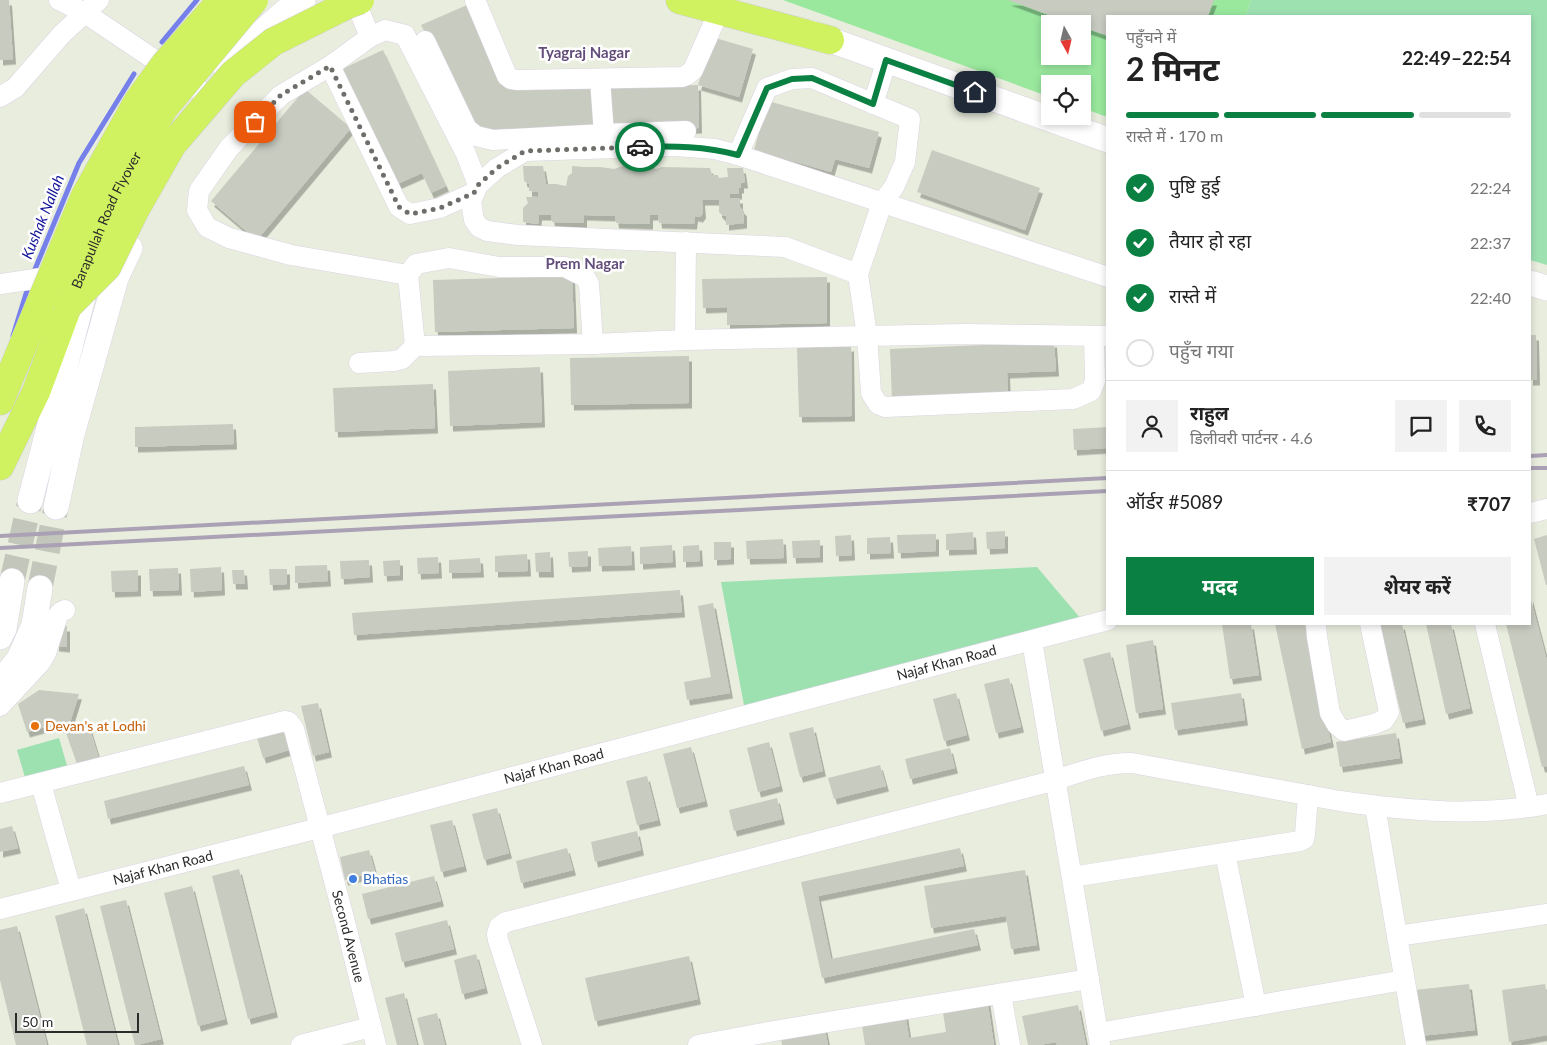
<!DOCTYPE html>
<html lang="hi">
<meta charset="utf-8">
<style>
:root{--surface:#fff;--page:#f2f2f2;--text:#222;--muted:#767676;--line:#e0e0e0;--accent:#0b8043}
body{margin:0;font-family:Lato,"Noto Sans Devanagari",sans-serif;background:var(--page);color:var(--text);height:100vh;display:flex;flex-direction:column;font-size:19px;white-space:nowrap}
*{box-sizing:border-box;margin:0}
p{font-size:16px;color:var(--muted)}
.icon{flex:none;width:28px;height:28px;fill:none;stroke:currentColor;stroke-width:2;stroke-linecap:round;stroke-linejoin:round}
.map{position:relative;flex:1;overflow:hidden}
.panel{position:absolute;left:1106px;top:15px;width:425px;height:610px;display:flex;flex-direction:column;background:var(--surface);border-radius:0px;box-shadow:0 2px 8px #0003}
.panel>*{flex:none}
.needle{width:32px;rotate:172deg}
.tools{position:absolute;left:1041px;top:15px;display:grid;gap:10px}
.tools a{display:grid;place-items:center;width:50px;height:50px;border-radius:0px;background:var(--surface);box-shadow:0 2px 8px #0003;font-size:25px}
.scale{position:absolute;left:15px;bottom:12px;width:124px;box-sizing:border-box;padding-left:5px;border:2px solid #2b2b2b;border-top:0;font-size:14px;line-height:18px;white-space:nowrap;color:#2b2b2b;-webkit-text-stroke:4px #fff;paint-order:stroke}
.pin{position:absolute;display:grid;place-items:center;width:42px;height:42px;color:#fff;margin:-21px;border-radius:10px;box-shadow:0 2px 8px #0006}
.courier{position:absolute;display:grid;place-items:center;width:50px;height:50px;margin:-25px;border:4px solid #0b8043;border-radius:50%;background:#fff;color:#222;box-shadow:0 1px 6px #0007}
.overview em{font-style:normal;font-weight:700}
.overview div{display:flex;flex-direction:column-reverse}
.overview{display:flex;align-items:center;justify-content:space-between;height:85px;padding:0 20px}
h1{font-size:32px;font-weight:700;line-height:38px}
.bar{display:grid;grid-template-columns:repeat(4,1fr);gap:8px 5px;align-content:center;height:60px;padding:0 20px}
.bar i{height:6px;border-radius:4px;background:var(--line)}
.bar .current{background:var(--accent)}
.bar p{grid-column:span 4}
.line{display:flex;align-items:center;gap:12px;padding:0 20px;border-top:1px solid var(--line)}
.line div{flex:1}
.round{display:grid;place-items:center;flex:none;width:52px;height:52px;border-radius:0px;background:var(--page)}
ol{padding:0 20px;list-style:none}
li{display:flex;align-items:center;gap:15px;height:55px}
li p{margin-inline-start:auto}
li .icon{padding:5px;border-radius:50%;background:var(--accent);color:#fff;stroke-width:4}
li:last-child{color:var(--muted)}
li i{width:28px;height:28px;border:2px solid var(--line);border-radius:50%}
.primary-button{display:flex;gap:10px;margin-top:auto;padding:10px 20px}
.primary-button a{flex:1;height:58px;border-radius:0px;background:var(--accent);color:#fff;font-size:20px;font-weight:700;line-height:58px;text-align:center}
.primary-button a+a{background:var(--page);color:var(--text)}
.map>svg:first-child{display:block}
.green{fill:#9de1b1}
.pitch{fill:#99e89e;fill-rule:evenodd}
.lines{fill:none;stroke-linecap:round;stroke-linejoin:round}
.stream{stroke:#7580ea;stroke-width:5}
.building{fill:#c8cbc0;filter:url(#shadow)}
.tertiary-tunnel{stroke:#c3c6ba;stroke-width:25;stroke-dasharray:25 12;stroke-linecap:butt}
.minor-casing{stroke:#dbd3e3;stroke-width:21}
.tertiary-casing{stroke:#dbd3e3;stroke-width:26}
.trunk-casing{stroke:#d0d0d0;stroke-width:29}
.minor{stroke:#fff;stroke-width:20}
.tertiary{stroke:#fff;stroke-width:25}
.trunk{stroke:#d0f260;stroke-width:28}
.rail{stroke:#aba1b5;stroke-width:4}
.trunk-bridge-casing{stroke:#d0d0d0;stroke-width:29;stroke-linecap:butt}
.trunk-bridge{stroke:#d0f260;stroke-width:28}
.done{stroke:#6e6f6a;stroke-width:5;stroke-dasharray:0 9}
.route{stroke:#0b8043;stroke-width:6}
.food-dot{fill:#e8710a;stroke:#fff;stroke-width:2}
.shop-dot{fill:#3f7fe0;stroke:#fff;stroke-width:2}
.labels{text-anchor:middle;stroke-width:5;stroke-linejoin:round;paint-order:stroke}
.street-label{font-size:14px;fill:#2b2b2b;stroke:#fff}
.food-label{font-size:14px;fill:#c56008;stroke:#fff;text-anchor:start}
.shop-label{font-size:14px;fill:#366cbe;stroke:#fff;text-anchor:start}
.neighbourhood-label{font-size:15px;font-weight:bold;fill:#624d7b;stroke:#fff}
.water-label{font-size:15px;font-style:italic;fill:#121498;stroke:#fff}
</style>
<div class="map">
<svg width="1547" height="1045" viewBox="0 0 1547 1045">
<defs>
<filter id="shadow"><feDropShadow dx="3" dy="5.5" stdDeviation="0" flood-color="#0004"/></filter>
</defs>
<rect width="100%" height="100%" fill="#e9edde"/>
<path class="green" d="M1251,0H1547V265L1530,260V16H1246Z
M1037,567L1087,626L746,716L721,582Z
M59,738L68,769L26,781L17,750Z"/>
<path class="pitch" d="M783,0H1251L1246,16H1108L1107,117L1083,108L1082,84H1050V97ZM1050,24H1082V56H1050Z"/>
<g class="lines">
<path class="stream" d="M162,42L197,0
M33,274L79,163L134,74
M13,336L29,284"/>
</g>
<path class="building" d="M0,0H9L13,59L0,60Z
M1008,0H1214L1208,16H1108V36L1082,27V24H1073Z
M467,5L498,78L598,84V132L492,136L473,129L421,25Z
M712,37L753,49L739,97L698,85L699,128L608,131L607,87L698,85Z
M383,50L446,186L431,193L422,173L395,185L342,69Z
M305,89L351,128L257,240L211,201Z
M768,101L879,132L869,168L835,159L831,172L754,150Z
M932,150L1040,188L1025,230L917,192Z
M628,164L632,167L645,165L656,169L662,167L710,168L712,175H718L719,178L728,177L727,168H743L745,183H741V188H739V194H730V198H740V207L744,211V223L726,225V216H723L719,212V200H702L703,213L700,217L695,216L694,224L659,223L658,215H650V224L616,223L615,216L584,215V223L552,222L551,215H539L538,224L523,222V208L528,203L526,197H538V192L529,191V184L524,181L523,166H543L546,184H556L566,186L568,176L572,173V166L584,167H600L614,169Z
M572,276L574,328L435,332L433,280Z
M827,277V323L727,325V307L703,308L702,279Z
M1530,335H1536L1537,380H1530Z
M1054,342L1056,371L1007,373L1008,396L892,401L890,349Z
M851,346L852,416L799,417L797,347Z
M689,356V403L571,405L570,358Z
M540,367L542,422L450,426L448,371Z
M433,384L435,428L335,432L333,388Z
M233,424L234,444L135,447V427Z
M1108,427V448L1074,450L1073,429Z
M1005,531V548L987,549L986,532Z
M973,532L974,549L946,550V534Z
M936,534V551L898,553L897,535Z
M851,535L852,555L836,556L835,536Z
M1547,535V585H1546L1534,539Z
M890,537L891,553L867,554V538Z
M783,539L784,558L747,559L746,541Z
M820,540V557L793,558L792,541Z
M714,542H731V559L714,560Z
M672,545L673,562L640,564V547Z
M699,545L700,561L683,562V546Z
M631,546L632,565L599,566L598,548Z
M588,551V566L569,567L568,552Z
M550,552L551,572H536L535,553Z
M527,554L528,571L495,572V556Z
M438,557L439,573L418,574L417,558Z
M480,558L481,572L449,573V560Z
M369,560L370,577L341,579L340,561Z
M400,560V575L384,576L383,561Z
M327,565L328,581L295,583V566Z
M221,567L222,590L191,592L190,569Z
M178,568L179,590L150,591L149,569Z
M269,569H287V584L270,585Z
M138,570V591L112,592L111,571Z
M232,570H244L245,584H233Z
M680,590L682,612L354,635L352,613Z
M1530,596L1547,661V766L1542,767L1506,624H1530Z
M713,603L730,693L687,700L684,682L711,677L698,606Z
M1222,624H1251L1259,675L1230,679Z
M1275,624H1305L1331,742L1302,749Z
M1380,624H1402L1423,719L1403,723Z
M1426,624H1451L1470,708L1446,714Z
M57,626H67V647L56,646Z
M1153,640L1163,709L1136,713L1126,645Z
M1110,652L1128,724L1101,731L1083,659Z
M1009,678L1021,727L996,733L984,684Z
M39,690L79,694L68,729L52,725L27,732L18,704Z
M956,693L967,735L944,741L933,699Z
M1241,693L1245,720L1175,730L1171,703Z
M318,703L329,752L313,756L301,706Z
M89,726L99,759L77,764L66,733Z
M813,727L823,771L800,777L789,733Z
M287,729L292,749L263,758L257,738Z
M1396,733L1400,758L1340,767L1336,742Z
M769,742L780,786L758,792L747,748Z
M691,747L705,801L677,808L663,754Z
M950,748L955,768L910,779L905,759Z
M880,765L886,786L834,799L828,778Z
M244,766L249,785L108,819L104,801Z
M647,776L658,820L637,825L626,781Z
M777,798L782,819L734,831L729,810Z
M497,808L509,853L484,860L472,814Z
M452,820L464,866L441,872L430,825Z
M12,826L18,848L0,852V829Z
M637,831L641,850L595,862L591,842Z
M567,848L573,870L521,883L516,861Z
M960,848L964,866L818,896L831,959L974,929L978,945L822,978L801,882Z
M369,850L375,872L345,880L340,857Z
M239,869L275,1012L248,1019L212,876Z
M1025,870L1037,945L1011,949L1006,916L931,928L924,886Z
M434,876L441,901L368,919L362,894Z
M192,886L225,1019L198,1026L164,893Z
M126,900L161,1039L137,1045H135L100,906Z
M84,908L118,1045H87L55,916Z
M447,920L454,949L402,962L395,933Z
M17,926L47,1045H16L0,980V930Z
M476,954L485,988L462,994L454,960Z
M689,956L698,999L595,1021L585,978Z
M1469,984L1475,1030L1420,1036L1415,990Z
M1545,984L1547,996V1035L1509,1042L1502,990Z
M404,993L417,1045H397L385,998Z
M987,998L994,1045H865L861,1019L905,1012L909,1038L946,1032L942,1006Z
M1078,1005L1086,1045H1057L1056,1042L1039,1045H1028L1022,1016Z
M437,1013L445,1045H424L417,1018Z
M824,1025L828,1045H782L780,1032Z"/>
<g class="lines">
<path class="tertiary-tunnel" d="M12,581L30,501
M40,588L56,507"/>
<defs>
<g id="minor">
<path d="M59,0L85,13L201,91"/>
<path d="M355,0L370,37"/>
<path d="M475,0L507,76L511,79L518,80L682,77L687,75L693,70L719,11"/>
<path d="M425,41L467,129L476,136L493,140L604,134L600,79"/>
<path d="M330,66L399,207L410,214L440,208L473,193"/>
<path d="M0,97L15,88L62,34L99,0"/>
<path d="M873,104L887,60"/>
<path d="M604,134L686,131"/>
<path d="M738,155L767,88L792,79L812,78L910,119L905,162L894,187L882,203L858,274L867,336L871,393L878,404L885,407L1073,399L1091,391L1095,381L1094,336"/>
<path d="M858,274L785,247L518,235L487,231L479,227L474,220L471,201L478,185L497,168L525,151L676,146L715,149L738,155L1108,277"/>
<path d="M408,275L291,255L229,238L207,227L197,210L199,191L229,148L281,95L330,66L370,37L385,30L405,35L466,154L478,185"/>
<path d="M0,284L62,275"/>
<path d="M685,340L686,242"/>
<path d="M415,346L408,275L416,264L449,258L499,267H565L585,277L589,284L593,344"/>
<path d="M359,363L394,361L402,359L415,346L593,344L685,340L867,336L965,334L1108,336"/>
<path d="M1530,513L1547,509"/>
<path d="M1316,624L1317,637L1330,713L1337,725L1344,731L1374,724L1384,720L1389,712L1370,624"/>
<path d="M1485,624L1529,807"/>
<path d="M1032,641L1100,1045"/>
<path d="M0,706L40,663L46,653L58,615L61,612L65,610"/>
<path d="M41,784L71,890"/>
<path id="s1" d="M0,793L285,721L289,722L294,729L346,926L376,1045"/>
<path d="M1375,806L1397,936"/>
<path d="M1225,853L1256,1006"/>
<path d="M1072,877L1300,841L1304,839L1305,835L1308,795"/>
<path id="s2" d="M0,909L319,828L1108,620"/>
<path d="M1001,994L1010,1045"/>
<path d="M1098,1033L1404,980"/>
<path d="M301,1045L371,1027"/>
<path d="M532,1045L498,940L497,934L499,927L506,922L1056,780C1083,771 1103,763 1132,763L1340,801C1408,811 1479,817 1547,804"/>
<path d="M698,1045L774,1031L1089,979"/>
<path d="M1416,1045L1397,936L1547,914"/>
</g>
<path id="tertiary" d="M811,33L1108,140
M224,65L285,12L303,0
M1530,283L1547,288
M30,501L84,293
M56,507L72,434L116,278L130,248
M0,637L4,629L12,581
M0,683L19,659L34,625L40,588"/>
<path id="trunk" d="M680,0L830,40
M0,401L40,304
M0,466L36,392L68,306"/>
</defs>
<use href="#minor" class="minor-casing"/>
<use href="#tertiary" class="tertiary-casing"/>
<use href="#trunk" class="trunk-casing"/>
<use href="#minor" class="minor"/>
<use href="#tertiary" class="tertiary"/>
<use href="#trunk" class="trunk"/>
<path class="rail" d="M1530,456L1547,455
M1530,468H1547
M0,536L1108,478
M0,548L1108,491"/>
<defs>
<g id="trunk-bridge">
<path id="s3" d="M73,294L112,200L131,164L164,108L254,0"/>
<path d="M40,304L85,196L138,101L165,64L222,0"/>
<path d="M68,306L107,267L135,210L172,145L233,74L273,42L349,4L360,0"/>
</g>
</defs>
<use href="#trunk-bridge" class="trunk-bridge-casing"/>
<use href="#trunk-bridge" class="trunk-bridge"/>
</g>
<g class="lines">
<path class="done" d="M255,122L281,95L330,66L399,207L410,214L440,208L474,193L478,185L497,168L525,151L640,147"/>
<path class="route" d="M640,147C674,146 704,146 738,155L767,88L792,79L812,78L873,104L886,60L975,92"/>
</g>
<circle class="food-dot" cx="35" cy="726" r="5"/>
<circle class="shop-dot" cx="353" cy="879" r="5"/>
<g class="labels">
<g class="street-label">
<text dy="5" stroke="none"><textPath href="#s3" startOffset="81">Barapullah Road Flyover</textPath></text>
<text dy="5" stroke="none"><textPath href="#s2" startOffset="978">Najaf Khan Road</textPath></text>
<text dy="5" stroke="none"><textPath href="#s2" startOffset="572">Najaf Khan Road</textPath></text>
<text dy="5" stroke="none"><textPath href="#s2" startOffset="168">Najaf Khan Road</textPath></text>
<text dy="5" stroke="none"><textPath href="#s1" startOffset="521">Second Avenue</textPath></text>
</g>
<g class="food-label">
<text x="45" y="731">Devan's at Lodhi</text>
</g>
<g class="shop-label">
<text x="363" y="884">Bhatias</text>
</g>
<g class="neighbourhood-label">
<text x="584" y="58">Tyagraj Nagar</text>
<text x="585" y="269">Prem Nagar</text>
</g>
<g class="water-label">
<text transform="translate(43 217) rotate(-68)" y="5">Kushak Nallah</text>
</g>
</g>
</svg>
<div class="tools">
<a><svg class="needle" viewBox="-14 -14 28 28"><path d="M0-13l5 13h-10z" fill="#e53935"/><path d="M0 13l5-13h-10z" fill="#767676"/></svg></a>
<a><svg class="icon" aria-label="locate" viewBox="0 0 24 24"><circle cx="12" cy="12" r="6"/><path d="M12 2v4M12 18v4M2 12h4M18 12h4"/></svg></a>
</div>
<div class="scale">50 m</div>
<div class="pin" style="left:255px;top:122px;background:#ea580c"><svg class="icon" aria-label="bag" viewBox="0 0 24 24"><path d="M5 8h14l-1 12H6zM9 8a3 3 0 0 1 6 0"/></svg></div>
<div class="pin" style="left:975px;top:92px;background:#1f2937"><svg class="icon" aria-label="home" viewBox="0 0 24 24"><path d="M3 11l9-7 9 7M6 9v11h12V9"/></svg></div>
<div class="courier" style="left:640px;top:147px"><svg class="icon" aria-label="car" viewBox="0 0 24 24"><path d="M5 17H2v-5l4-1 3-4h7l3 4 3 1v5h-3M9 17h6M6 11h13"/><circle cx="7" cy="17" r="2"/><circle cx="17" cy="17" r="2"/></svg></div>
<section class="panel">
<div class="overview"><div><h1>2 मिनट</h1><p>पहुँचने में</p></div><em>22:49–22:54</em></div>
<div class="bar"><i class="current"></i><i class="current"></i><i class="current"></i><i></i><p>रास्ते में · 170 m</p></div>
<ol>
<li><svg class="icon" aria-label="check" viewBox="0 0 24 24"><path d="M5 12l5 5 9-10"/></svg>पुष्टि हुई<p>22:24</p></li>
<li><svg class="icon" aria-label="check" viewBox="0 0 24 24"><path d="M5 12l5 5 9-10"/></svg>तैयार हो रहा<p>22:37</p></li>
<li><svg class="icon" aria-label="check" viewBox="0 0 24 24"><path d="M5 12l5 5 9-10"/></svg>रास्ते में<p>22:40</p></li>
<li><i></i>पहुँच गया</li>
</ol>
<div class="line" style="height:90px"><a class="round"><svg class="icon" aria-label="person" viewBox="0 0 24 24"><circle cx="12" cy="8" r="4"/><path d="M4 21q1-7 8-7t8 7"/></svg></a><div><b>राहुल</b><p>डिलीवरी पार्टनर · 4.6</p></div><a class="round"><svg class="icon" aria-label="chat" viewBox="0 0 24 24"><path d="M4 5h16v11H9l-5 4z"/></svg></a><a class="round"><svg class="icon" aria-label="phone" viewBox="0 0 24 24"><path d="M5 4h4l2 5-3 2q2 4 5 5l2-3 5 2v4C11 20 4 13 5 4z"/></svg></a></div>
<div class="line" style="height:65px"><div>ऑर्डर #5089</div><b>₹707</b></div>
<div class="primary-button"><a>मदद</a><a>शेयर करें</a></div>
</section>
</div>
